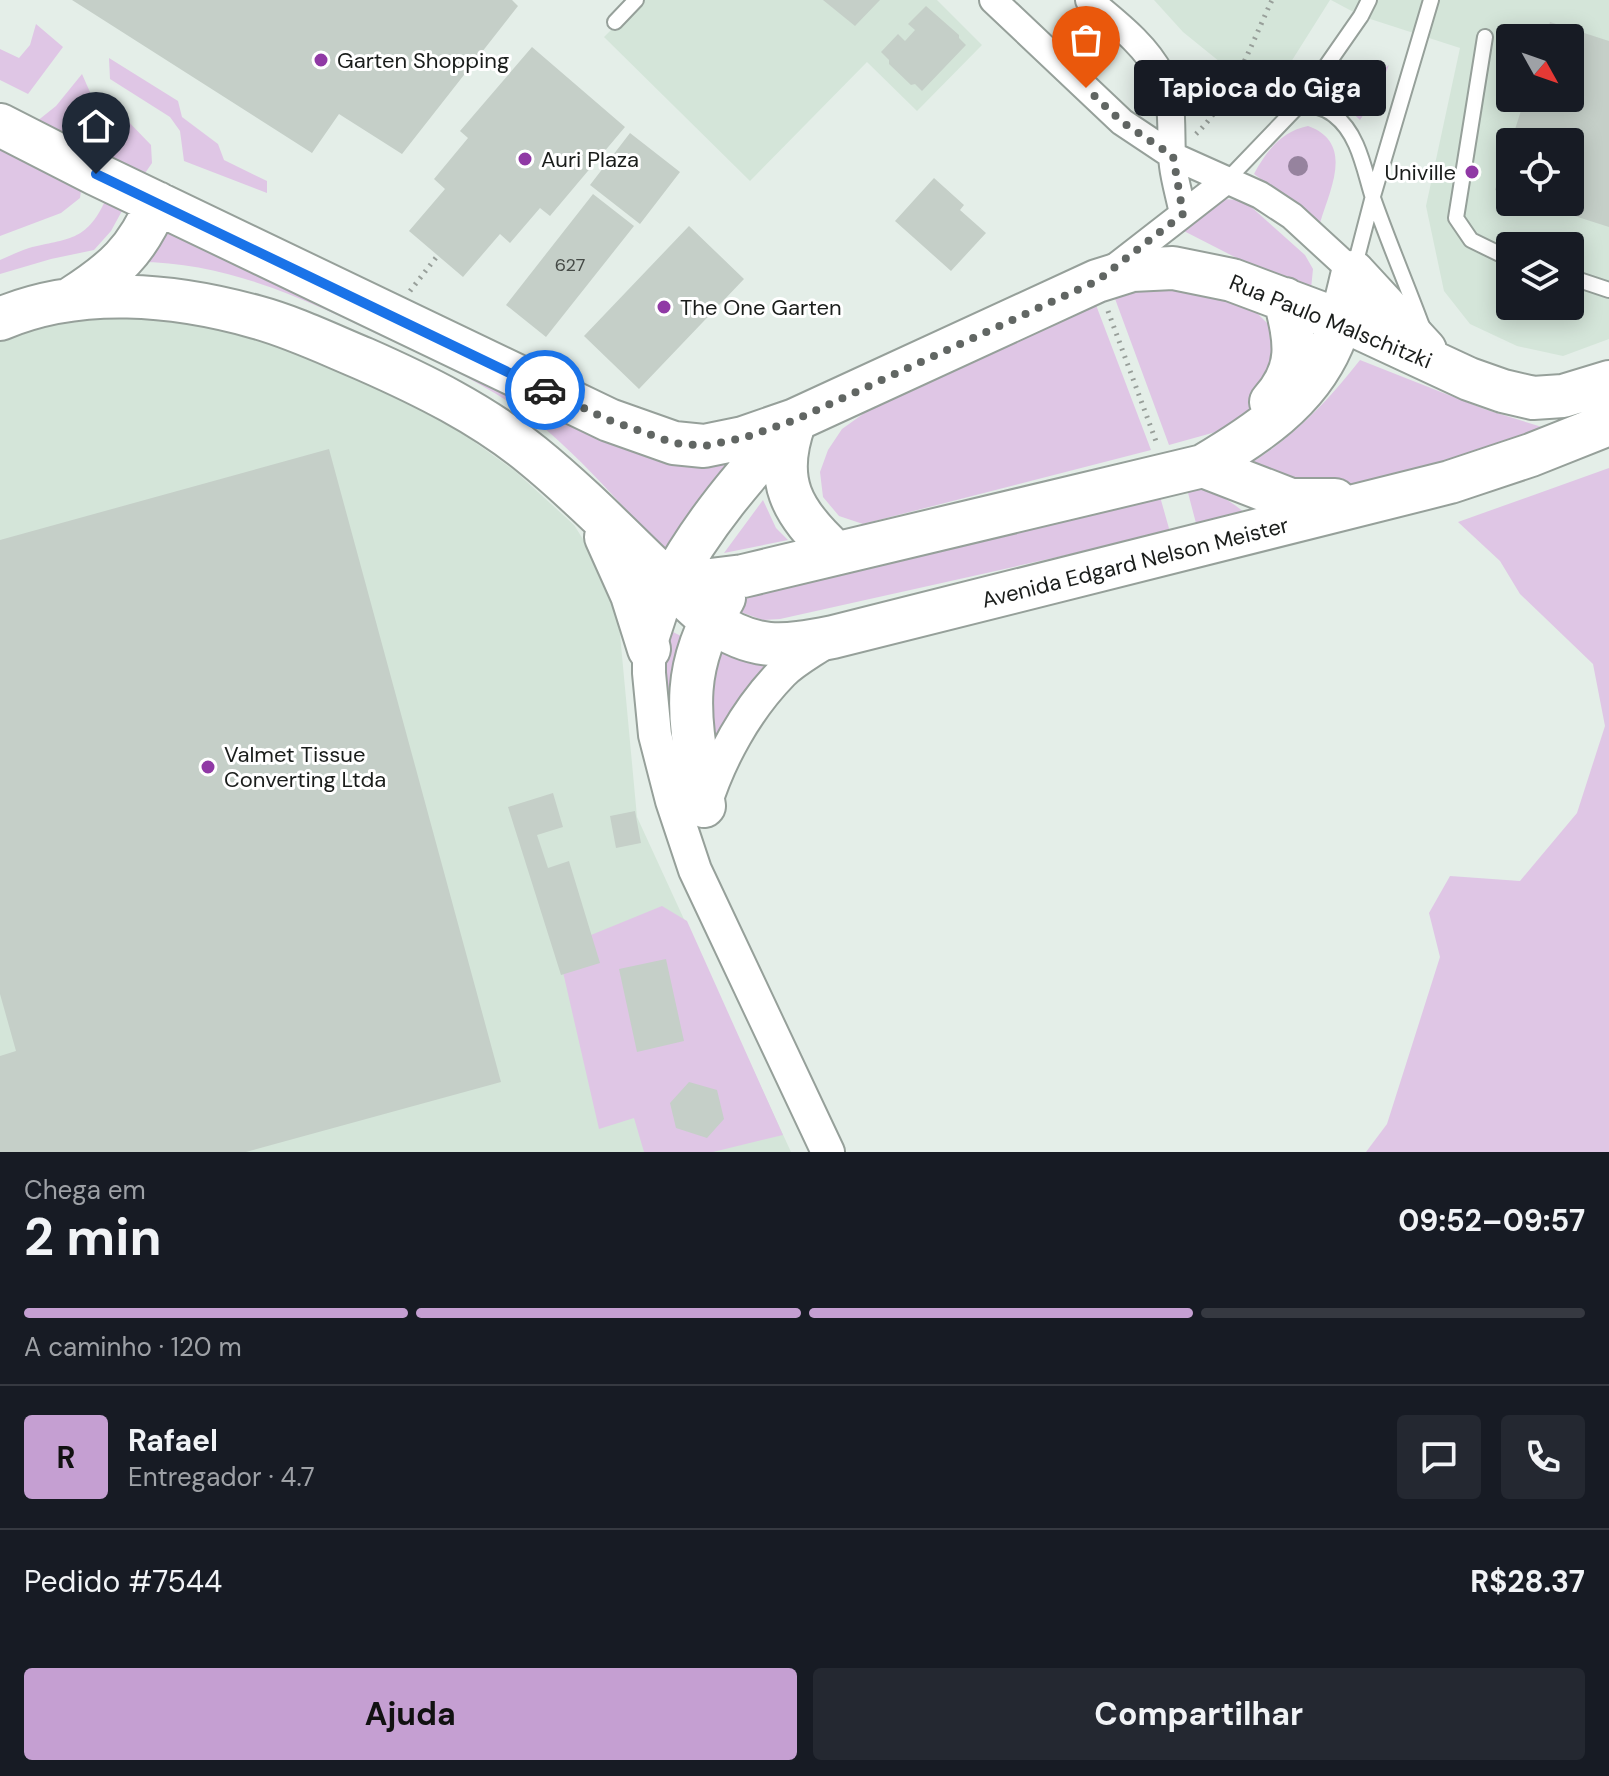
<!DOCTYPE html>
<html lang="pt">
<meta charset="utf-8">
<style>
:root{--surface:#171b24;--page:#242831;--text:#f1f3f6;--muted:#9ea1a6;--line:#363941;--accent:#c59fd2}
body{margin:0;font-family:"DM Sans",sans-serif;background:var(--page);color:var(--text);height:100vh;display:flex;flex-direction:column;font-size:30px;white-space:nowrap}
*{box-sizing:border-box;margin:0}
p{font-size:26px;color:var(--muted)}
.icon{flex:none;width:44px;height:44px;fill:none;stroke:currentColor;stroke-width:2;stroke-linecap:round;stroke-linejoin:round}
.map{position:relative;height:1152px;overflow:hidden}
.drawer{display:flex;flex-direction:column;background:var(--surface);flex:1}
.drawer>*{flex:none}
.needle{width:52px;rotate:130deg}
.tools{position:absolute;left:1496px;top:24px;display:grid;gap:16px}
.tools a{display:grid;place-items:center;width:88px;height:88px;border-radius:8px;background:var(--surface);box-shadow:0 4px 20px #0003;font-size:40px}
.pin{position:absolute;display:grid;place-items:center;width:68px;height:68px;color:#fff;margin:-82px -34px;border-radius:50% 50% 50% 0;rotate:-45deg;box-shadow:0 0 8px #0007}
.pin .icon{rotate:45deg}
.courier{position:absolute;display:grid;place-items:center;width:80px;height:80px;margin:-40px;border:6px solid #1a73e8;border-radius:50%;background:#fff;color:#222;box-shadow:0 2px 10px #0007}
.bubble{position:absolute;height:56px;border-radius:8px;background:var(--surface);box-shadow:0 4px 20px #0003;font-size:26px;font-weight:700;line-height:56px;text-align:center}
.head em{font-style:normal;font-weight:700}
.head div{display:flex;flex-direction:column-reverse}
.head{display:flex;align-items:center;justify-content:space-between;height:136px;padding:0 24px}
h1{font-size:52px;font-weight:700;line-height:60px}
.bar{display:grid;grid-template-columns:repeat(4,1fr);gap:12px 8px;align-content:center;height:96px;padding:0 24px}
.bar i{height:10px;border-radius:6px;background:var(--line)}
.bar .selected{background:var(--accent)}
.bar p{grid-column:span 4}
.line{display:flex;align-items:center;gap:20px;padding:0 24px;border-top:2px solid var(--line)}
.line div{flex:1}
.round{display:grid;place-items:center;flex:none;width:84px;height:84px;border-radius:8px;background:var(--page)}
.action{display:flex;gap:16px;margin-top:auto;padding:16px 24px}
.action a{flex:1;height:92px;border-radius:8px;background:var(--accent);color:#111;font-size:32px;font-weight:700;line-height:92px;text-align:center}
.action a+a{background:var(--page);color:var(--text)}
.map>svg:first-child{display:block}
.built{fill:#d4e5d9;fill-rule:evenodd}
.green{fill:#dfc6e5}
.building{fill:#c5cfc8}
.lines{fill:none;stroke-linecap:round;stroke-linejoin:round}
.service-casing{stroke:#96a09a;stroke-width:18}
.minor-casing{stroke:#96a09a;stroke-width:30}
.tertiary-casing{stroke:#96a09a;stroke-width:36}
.primary-casing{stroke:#96a09a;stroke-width:46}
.path{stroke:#989f9a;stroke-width:5;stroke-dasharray:2 6;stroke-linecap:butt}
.service{stroke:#fff;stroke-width:14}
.minor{stroke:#fff;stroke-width:26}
.tertiary{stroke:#fff;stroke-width:32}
.primary{stroke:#fff;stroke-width:42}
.tree{fill:#96839e}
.done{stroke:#616663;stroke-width:8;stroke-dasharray:0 14.4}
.route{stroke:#1a73e8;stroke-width:10}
.poi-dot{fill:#9039a5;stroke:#fff;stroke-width:3}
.labels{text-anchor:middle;stroke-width:6;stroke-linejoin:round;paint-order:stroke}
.number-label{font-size:18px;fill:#454a46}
.poi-label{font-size:22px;fill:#1a1d1b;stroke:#fff;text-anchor:start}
.street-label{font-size:22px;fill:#1a1d1b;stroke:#fff}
</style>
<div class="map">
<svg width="1609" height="1152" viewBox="0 0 1609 1152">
<rect width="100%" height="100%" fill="#e4eee8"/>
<path class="built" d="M641,0H937L982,45L917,111L867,62L750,181L604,37Z
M1154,0H1330L1267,100L1183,32Z
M1331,0H1609V339L1563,356L1517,346L1470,324L1444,291L1426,206L1460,48L1361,16ZM1510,38H1570V98H1510ZM1510,142H1570V202H1510ZM1510,246H1570V306H1510Z
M105,303L244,321L420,403L515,471L574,525L616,591L637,817L791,1152H0V342Z"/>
<path class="green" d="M36,24L63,47L28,94L0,80V49L19,58L30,45Z
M109,58L178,101L182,117L218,144L224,160L267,181V193L184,161L180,131L170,117L110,79Z
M1389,65L1378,92L1360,120L1336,97L1348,84L1363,83Z
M82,74L93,99L123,116L151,145L152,163L141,179L31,126L56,106Z
M1308,126C1355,143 1330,189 1320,223L1254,174C1266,151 1282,131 1308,126Z
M0,149L81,191L80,198L61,213L0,236Z
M1222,199L1238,200L1249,205L1305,255L1313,269L1311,289L1264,272L1180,229Z
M105,201L123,209L111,231L94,250L51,259L0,274V260C10,256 19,251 29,248C68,238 86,242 105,201Z
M156,224L741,458L666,553C623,507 582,458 533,419C491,387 442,364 394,342C311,302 229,261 135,262Z
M1166,286L1250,306L1268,324L1271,346L1272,372L1255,408L1230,428L1169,445L1114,296L1140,288Z
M1096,305L1151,450L863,524L839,516L823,497L820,472L828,450L842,429L877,404Z
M1360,360L1484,409L1545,428L1442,464L1337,487H1303L1246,466C1294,437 1326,403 1360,360Z
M1609,468V1152H1366L1387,1124L1440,957L1429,913L1450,876L1520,881L1577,813L1605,726L1593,664L1520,594L1500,561L1458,522Z
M1187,489C1213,488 1229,500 1249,516L1197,527Z
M1159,493L1170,532L780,619L763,620L735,610L732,594Z
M763,500L776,528L788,540L724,553Z
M671,631L687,639L676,776L663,683Z
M709,650L782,663L708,770Z
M662,906L687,921L783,1135L713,1152H644L634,1118L599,1129L560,959L591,935Z"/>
<path class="building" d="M72,0H512L518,6L402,154L339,114L312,153Z
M823,0H880L855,26Z
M926,6L959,35V38L966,45L922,91L915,84L911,85L889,64V60L881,52L898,34L905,41L915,30L908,24Z
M1550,22L1609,41V227L1534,203L1570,202V142H1511L1525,98H1570V38H1545Z
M532,47L625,127L550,216L540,208L510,243L500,234L463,277L409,231L445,189L434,179L468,138L460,131Z
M630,133L680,172L640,224L590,185Z
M1509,147H1510V195L1495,190Z
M934,178L964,205L960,210L986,233L951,271L895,221Z
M593,194L634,226L546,337L506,305Z
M689,226L744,279L639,389L584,336Z
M329,449L501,1082L246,1152H0V1056L16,1051L0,994V540Z
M553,793L563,827L537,835L548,868L569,861L600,963L561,975L508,807Z
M635,811L641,843L616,848L610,816Z
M666,959L684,1041L637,1052L619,969Z
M689,1082L717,1090L724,1119L707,1138L676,1128L670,1103Z"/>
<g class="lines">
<defs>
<path id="service" d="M615,22L636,0
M1485,37L1456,218L1471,240L1510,259
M1299,105C1311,106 1324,106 1334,115C1359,134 1364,170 1373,198C1388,241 1406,283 1422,326
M1227,180L1299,105L1361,16L1369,0
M1354,269L1373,196L1431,0
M1570,277L1609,290"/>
<path id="minor" d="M993,0L1122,122L1173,156L1260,195L1292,216L1353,272
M1089,0C1115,22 1145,44 1161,75C1176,102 1169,136 1173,166C1175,182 1180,198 1183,214
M1110,271L1227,180"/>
<path id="tertiary" d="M670,585L649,649V673L655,735L672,801L695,870L828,1152
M704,808C719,759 746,710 782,673C795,660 813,651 828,640"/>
<path id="primary" d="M0,125L96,174L609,420L674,443L704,446L743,438L795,420L1097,281L1132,270L1173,268L1232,280L1355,326L1469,379L1503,391L1533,398L1563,396L1609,382
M1353,272L1425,350
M72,298C114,271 137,251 157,203
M0,319C80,285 174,294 256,317C293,327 328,344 364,359C423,385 482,414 532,455C595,506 649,567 710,620C754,651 783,647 833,637L1450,482L1531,455L1609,424
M1271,402C1302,368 1295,340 1285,299
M795,421C773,480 791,512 836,553
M1203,466L1291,500H1335
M606,537L632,595L649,649
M670,585L743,576L1203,466C1255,435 1307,402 1332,344C1342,322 1347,296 1353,272
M670,585C702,524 746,474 791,424
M704,806C691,723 676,674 724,598"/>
</defs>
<use href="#service" class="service-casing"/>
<use href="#minor" class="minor-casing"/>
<use href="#tertiary" class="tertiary-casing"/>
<use href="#primary" class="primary-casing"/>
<path class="path" d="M1196,134C1232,99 1251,45 1272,0
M410,291L438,255
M1108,311L1157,444"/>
<use href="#service" class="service"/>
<use href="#minor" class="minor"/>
<use href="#tertiary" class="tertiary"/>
<use href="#primary" class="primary"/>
</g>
<circle class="tree" cx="1298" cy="166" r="10"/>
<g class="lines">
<path class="done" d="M545,390L609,420L674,443L704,446L743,438L795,420L1097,281L1183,214L1173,156L1122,122L1086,88"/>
<path class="route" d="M96,174L545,390"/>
</g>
<g class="poi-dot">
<circle cx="321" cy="60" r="8"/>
<circle cx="525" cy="159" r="8"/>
<circle cx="1472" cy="172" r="8"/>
<circle cx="664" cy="307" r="8"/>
<circle cx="208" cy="767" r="8"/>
</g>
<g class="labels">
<g class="number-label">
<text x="570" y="271">627</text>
</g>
<g class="poi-label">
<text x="337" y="68">Garten Shopping</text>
<text x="541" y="167">Auri Plaza</text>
<text x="1456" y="180" text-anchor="end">Univille</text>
<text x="680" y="315">The One Garten</text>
<text x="224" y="762">Valmet Tissue<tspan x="224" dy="25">Converting Ltda</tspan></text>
</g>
<g class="street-label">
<text transform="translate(1331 321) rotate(22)" y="8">Rua Paulo Malschitzki</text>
<text transform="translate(1135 562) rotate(-14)" y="8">Avenida Edgard Nelson Meister</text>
</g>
</g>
</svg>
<div class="tools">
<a><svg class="needle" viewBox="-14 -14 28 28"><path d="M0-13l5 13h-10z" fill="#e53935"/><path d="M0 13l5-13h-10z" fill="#9ea1a6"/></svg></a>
<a><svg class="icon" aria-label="locate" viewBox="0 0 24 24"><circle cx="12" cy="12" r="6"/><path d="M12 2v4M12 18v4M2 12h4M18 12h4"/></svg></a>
<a><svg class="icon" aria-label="layers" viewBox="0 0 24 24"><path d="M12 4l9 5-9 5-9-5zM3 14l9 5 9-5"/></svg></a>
</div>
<div class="pin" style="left:1086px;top:88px;background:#ea580c"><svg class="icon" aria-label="bag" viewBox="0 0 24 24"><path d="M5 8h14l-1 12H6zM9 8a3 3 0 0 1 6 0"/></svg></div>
<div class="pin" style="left:96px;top:174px;background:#1f2937"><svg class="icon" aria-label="home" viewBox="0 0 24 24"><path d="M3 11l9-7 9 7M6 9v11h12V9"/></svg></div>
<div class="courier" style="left:545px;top:390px"><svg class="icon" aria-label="car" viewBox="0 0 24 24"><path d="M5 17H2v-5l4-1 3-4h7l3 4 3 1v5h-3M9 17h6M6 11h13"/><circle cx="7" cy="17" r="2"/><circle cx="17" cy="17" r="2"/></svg></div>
<div class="bubble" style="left:1134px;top:60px;width:252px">Tapioca do Giga</div>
</div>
<section class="drawer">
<div class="head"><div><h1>2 min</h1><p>Chega em</p></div><em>09:52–09:57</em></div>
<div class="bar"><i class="selected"></i><i class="selected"></i><i class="selected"></i><i></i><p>A caminho · 120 m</p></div>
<div class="line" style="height:144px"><b class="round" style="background:var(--accent);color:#111">R</b><div><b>Rafael</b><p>Entregador · 4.7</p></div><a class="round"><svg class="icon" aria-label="chat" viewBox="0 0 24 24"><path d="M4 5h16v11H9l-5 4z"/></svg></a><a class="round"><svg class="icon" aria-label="phone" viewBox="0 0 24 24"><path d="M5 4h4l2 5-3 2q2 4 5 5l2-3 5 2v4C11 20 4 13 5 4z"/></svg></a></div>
<div class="line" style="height:104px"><div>Pedido #7544</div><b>R$28.37</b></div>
<div class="action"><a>Ajuda</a><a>Compartilhar</a></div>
</section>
